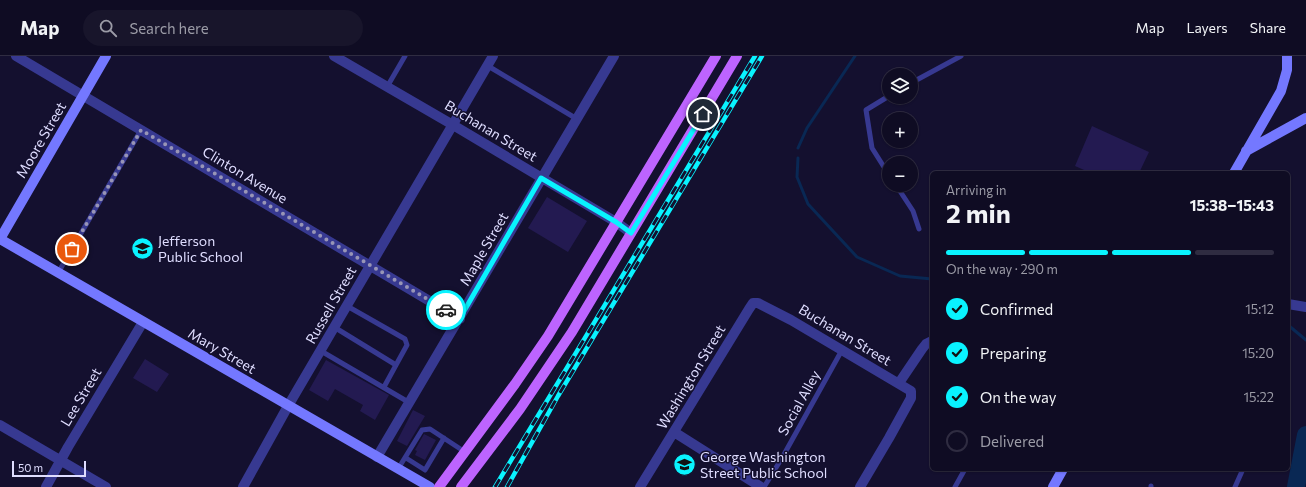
<!DOCTYPE html>
<meta charset="utf-8">
<style>
:root{--surface:#0f0c23;--page:#18152b;--text:#f1f3f6;--muted:#9b9ba6;--line:#2f2c41;--accent:#09f3ff}
body{margin:0;font-family:Commissioner,sans-serif;background:var(--page);color:var(--text);height:100vh;display:flex;flex-direction:column;font-size:15px;white-space:nowrap}
*{box-sizing:border-box;margin:0}
p{font-size:13px;color:var(--muted)}
.icon{flex:none;width:22px;height:22px;fill:none;stroke:currentColor;stroke-width:2;stroke-linecap:round;stroke-linejoin:round}
.map{position:relative;flex:1;overflow:hidden}
.sheet{position:absolute;left:930px;top:115px;width:360px;height:300px;display:flex;flex-direction:column;background:var(--surface);border-radius:6px;box-shadow:0 1px 3px #0004,0 0 0 1px var(--line)}
.sheet>*{flex:none}
.tools{position:absolute;left:882px;top:12px;display:grid;gap:8px}
.tools a{display:grid;place-items:center;width:36px;height:36px;border-radius:50%;background:var(--surface);box-shadow:0 1px 3px #0004,0 0 0 1px var(--line);font-size:20px}
.scale{position:absolute;left:12px;bottom:10px;width:74px;box-sizing:border-box;padding-left:4px;border:2px solid #dfddff;border-top:0;font-size:11px;line-height:14px;white-space:nowrap;color:#dfddff;-webkit-text-stroke:3px #14102f;paint-order:stroke}
.pin{position:absolute;display:grid;place-items:center;width:34px;height:34px;color:#fff;margin:-17px;border:2px solid #fff;border-radius:50%;box-shadow:0 1px 4px #0007}
.courier{position:absolute;display:grid;place-items:center;width:40px;height:40px;margin:-20px;border:3px solid #09f3ff;border-radius:50%;background:#fff;color:#222;box-shadow:0 1px 5px #0007}
.summary em{font-style:normal;font-weight:700}
.summary div{display:flex;flex-direction:column-reverse}
.summary{display:flex;align-items:center;justify-content:space-between;height:68px;padding:0 16px}
h1{font-size:26px;font-weight:700;line-height:30px}
.bar{display:grid;grid-template-columns:repeat(4,1fr);gap:6px 4px;align-content:center;height:48px;padding:0 16px}
.bar i{height:5px;border-radius:3px;background:var(--line)}
.bar .active{background:var(--accent)}
.bar p{grid-column:span 4}
ol{padding:0 16px;list-style:none}
li{display:flex;align-items:center;gap:12px;height:44px}
li p{margin-inline-start:auto}
li .icon{padding:4px;border-radius:50%;background:var(--accent);color:#111;stroke-width:4}
li:last-child{color:var(--muted)}
li i{width:22px;height:22px;border:2px solid var(--line);border-radius:50%}
header{display:flex;align-items:center;gap:24px;box-sizing:border-box;height:56px;padding:0 20px;background:var(--surface);border-bottom:1px solid var(--line)}
header strong{font-size:19px}
nav{display:flex;gap:22px;margin-inline-start:auto;font-size:14px}
.search{width:280px;height:36px;background:var(--page);display:flex;align-items:center;gap:10px;box-sizing:border-box;padding:0 14px;border-radius:22px;color:var(--muted);font-size:15px}
.map>svg:first-child{display:block}
.lines{fill:none;stroke-linecap:round;stroke-linejoin:round}
.stream{stroke:#092854;stroke-width:3}
.river{stroke:#092854;stroke-width:18}
.building{fill:#231a51}
.lane{stroke:#373991;stroke-width:5}
.street{stroke:#373991;stroke-width:10}
.secondary{stroke:#7478ff;stroke-width:10}
.primary{stroke:#bd64ff;stroke-width:10}
.rail-casing{stroke:#09f3ff;stroke-width:4.5}
.rail{stroke:#14102f;stroke-width:3;stroke-dasharray:9;stroke-linecap:butt}
.done{stroke:#9895b6;stroke-width:4;stroke-dasharray:0 7.2}
.route{stroke:#09f3ff;stroke-width:5}
.labels{text-anchor:middle;stroke-width:3;stroke-linejoin:round;paint-order:stroke}
.street-label{font-size:14px;fill:#dfddff;stroke:#14102f}
.poi-label{font-size:14px;fill:#dfddff;stroke:#14102f;text-anchor:start}
</style>
<header>
<strong>Map</strong>
<div class="search"><svg class="icon" aria-label="search" viewBox="0 0 24 24"><circle cx="10" cy="10" r="6"/><path d="M15 15l6 6"/></svg>Search here</div>
<nav><a>Map</a><a>Layers</a><a>Share</a></nav>
</header>
<div class="map">
<svg width="1306" height="431" viewBox="0 0 1306 431">
<rect width="100%" height="100%" fill="#14102f"/>
<g class="lines">
<path class="stream" d="M798,92L807,72L855,0
M798,102L797,121L808,148L857,201L900,220L932,223
M1288,269L1306,284"/>
<path class="river" d="M1296,431L1306,379"/>
</g>
<path class="building" d="M1092,70L1149,96L1139,117H1091L1075,110Z
M547,141L587,165L568,196L528,172Z
M145,303L169,318L157,336L133,322Z
M326,304L389,339L375,364L360,355L363,349L335,333L328,345L309,334Z
M413,354L425,360L407,390L397,385Z
M424,378L436,384L425,404L415,399L417,395L415,394Z"/>
<g class="lines">
<path class="lane" d="M488,10L577,63
M911,27L961,0
M387,31L405,0
M889,40L866,54L872,92L889,119
M896,129L913,155L919,173
M58,217L141,74
M334,271L396,309L407,289L405,283L347,250
M321,295L410,347
M384,331L396,309
M406,402L425,414L444,382
M398,413L422,374L430,373L465,396
M764,431L782,402L842,294
M955,431L965,413
M1151,431V430
M1235,431L1243,413"/>
<path class="street" d="M16,0L460,263
M334,0L453,69L616,166L631,177
M1288,248L1306,251
M899,327L922,293L926,288L932,285
M0,369L106,431
M674,376L761,431
M377,401L614,0
M46,431L68,391L143,266
M243,431L288,350L493,0
M640,431L749,253L753,247H758L791,264L911,335V342L889,382L860,431"/>
<path class="secondary" d="M1246,95L1306,62
M1234,117L1281,35L1287,14V0
M0,183L430,431
M0,183L106,0
M1053,431L1063,413"/>
<path class="primary" d="M439,431L515,328L548,280L716,0
M461,431L520,353L572,276L737,0"/>
<defs>
<path id="rail" d="M495,431L755,0
M507,431L558,340L762,0"/>
</defs>
<use href="#rail" class="rail-casing"/>
<use href="#rail" class="rail"/>
</g>
<g class="lines">
<path class="done" d="M72,193L141,74L446,254"/>
<path class="route" d="M446,254L460,262L541,122L616,166L631,177L703,58"/>
</g>
<defs>
<symbol id="school-disc" viewBox="-11 -11 22 22"><circle r="9.5" fill="#09f3ff" stroke="#14102f"/><path d="M0-5L7-2L0 1L-7-2ZM-4 1L0 2.5L4 1V4Q0 6-4 4Z" fill="#111"/></symbol>
</defs>
<g fill-rule="evenodd">
<use href="#school-disc" x="130" y="180" width="25" height="25"/>
<use href="#school-disc" x="672" y="396" width="25" height="25"/>
</g>
<g class="labels">
<g class="street-label">
<text transform="translate(491 75) rotate(31)" y="5">Buchanan Street</text>
<text transform="translate(41 84) rotate(-60)" y="5">Moore Street</text>
<text transform="translate(245 119) rotate(31)" y="5">Clinton Avenue</text>
<text transform="translate(484 193) rotate(-60)" y="5">Maple Street</text>
<text transform="translate(331 249) rotate(-60)" y="5">Russell Street</text>
<text transform="translate(845 279) rotate(31)" y="5">Buchanan Street</text>
<text transform="translate(222 295) rotate(30)" y="5">Mary Street</text>
<text transform="translate(691 321) rotate(-59)" y="5">Washington Street</text>
<text transform="translate(81 341) rotate(-59)" y="5">Lee Street</text>
<text transform="translate(799 347) rotate(-61)" y="5">Social Alley</text>
</g>
<g class="poi-label">
<text x="158" y="190">Jefferson<tspan x="158" dy="16">Public School</tspan></text>
<text x="700" y="406">George Washington<tspan x="700" dy="16">Street Public School</tspan></text>
</g>
</g>
</svg>
<div class="tools">
<a><svg class="icon" aria-label="layers" viewBox="0 0 24 24"><path d="M12 4l9 5-9 5-9-5zM3 14l9 5 9-5"/></svg></a>
<a>+</a>
<a>−</a>
</div>
<div class="scale">50 m</div>
<div class="pin" style="left:72px;top:193px;background:#ea580c"><svg class="icon" aria-label="bag" viewBox="0 0 24 24"><path d="M5 8h14l-1 12H6zM9 8a3 3 0 0 1 6 0"/></svg></div>
<div class="pin" style="left:703px;top:58px;background:#1f2937"><svg class="icon" aria-label="home" viewBox="0 0 24 24"><path d="M3 11l9-7 9 7M6 9v11h12V9"/></svg></div>
<div class="courier" style="left:446px;top:254px"><svg class="icon" aria-label="car" viewBox="0 0 24 24"><path d="M5 17H2v-5l4-1 3-4h7l3 4 3 1v5h-3M9 17h6M6 11h13"/><circle cx="7" cy="17" r="2"/><circle cx="17" cy="17" r="2"/></svg></div>
<section class="sheet">
<div class="summary"><div><h1>2 min</h1><p>Arriving in</p></div><em>15:38–15:43</em></div>
<div class="bar"><i class="active"></i><i class="active"></i><i class="active"></i><i></i><p>On the way · 290 m</p></div>
<ol>
<li><svg class="icon" aria-label="check" viewBox="0 0 24 24"><path d="M5 12l5 5 9-10"/></svg>Confirmed<p>15:12</p></li>
<li><svg class="icon" aria-label="check" viewBox="0 0 24 24"><path d="M5 12l5 5 9-10"/></svg>Preparing<p>15:20</p></li>
<li><svg class="icon" aria-label="check" viewBox="0 0 24 24"><path d="M5 12l5 5 9-10"/></svg>On the way<p>15:22</p></li>
<li><i></i>Delivered</li>
</ol>
</section>
</div>
